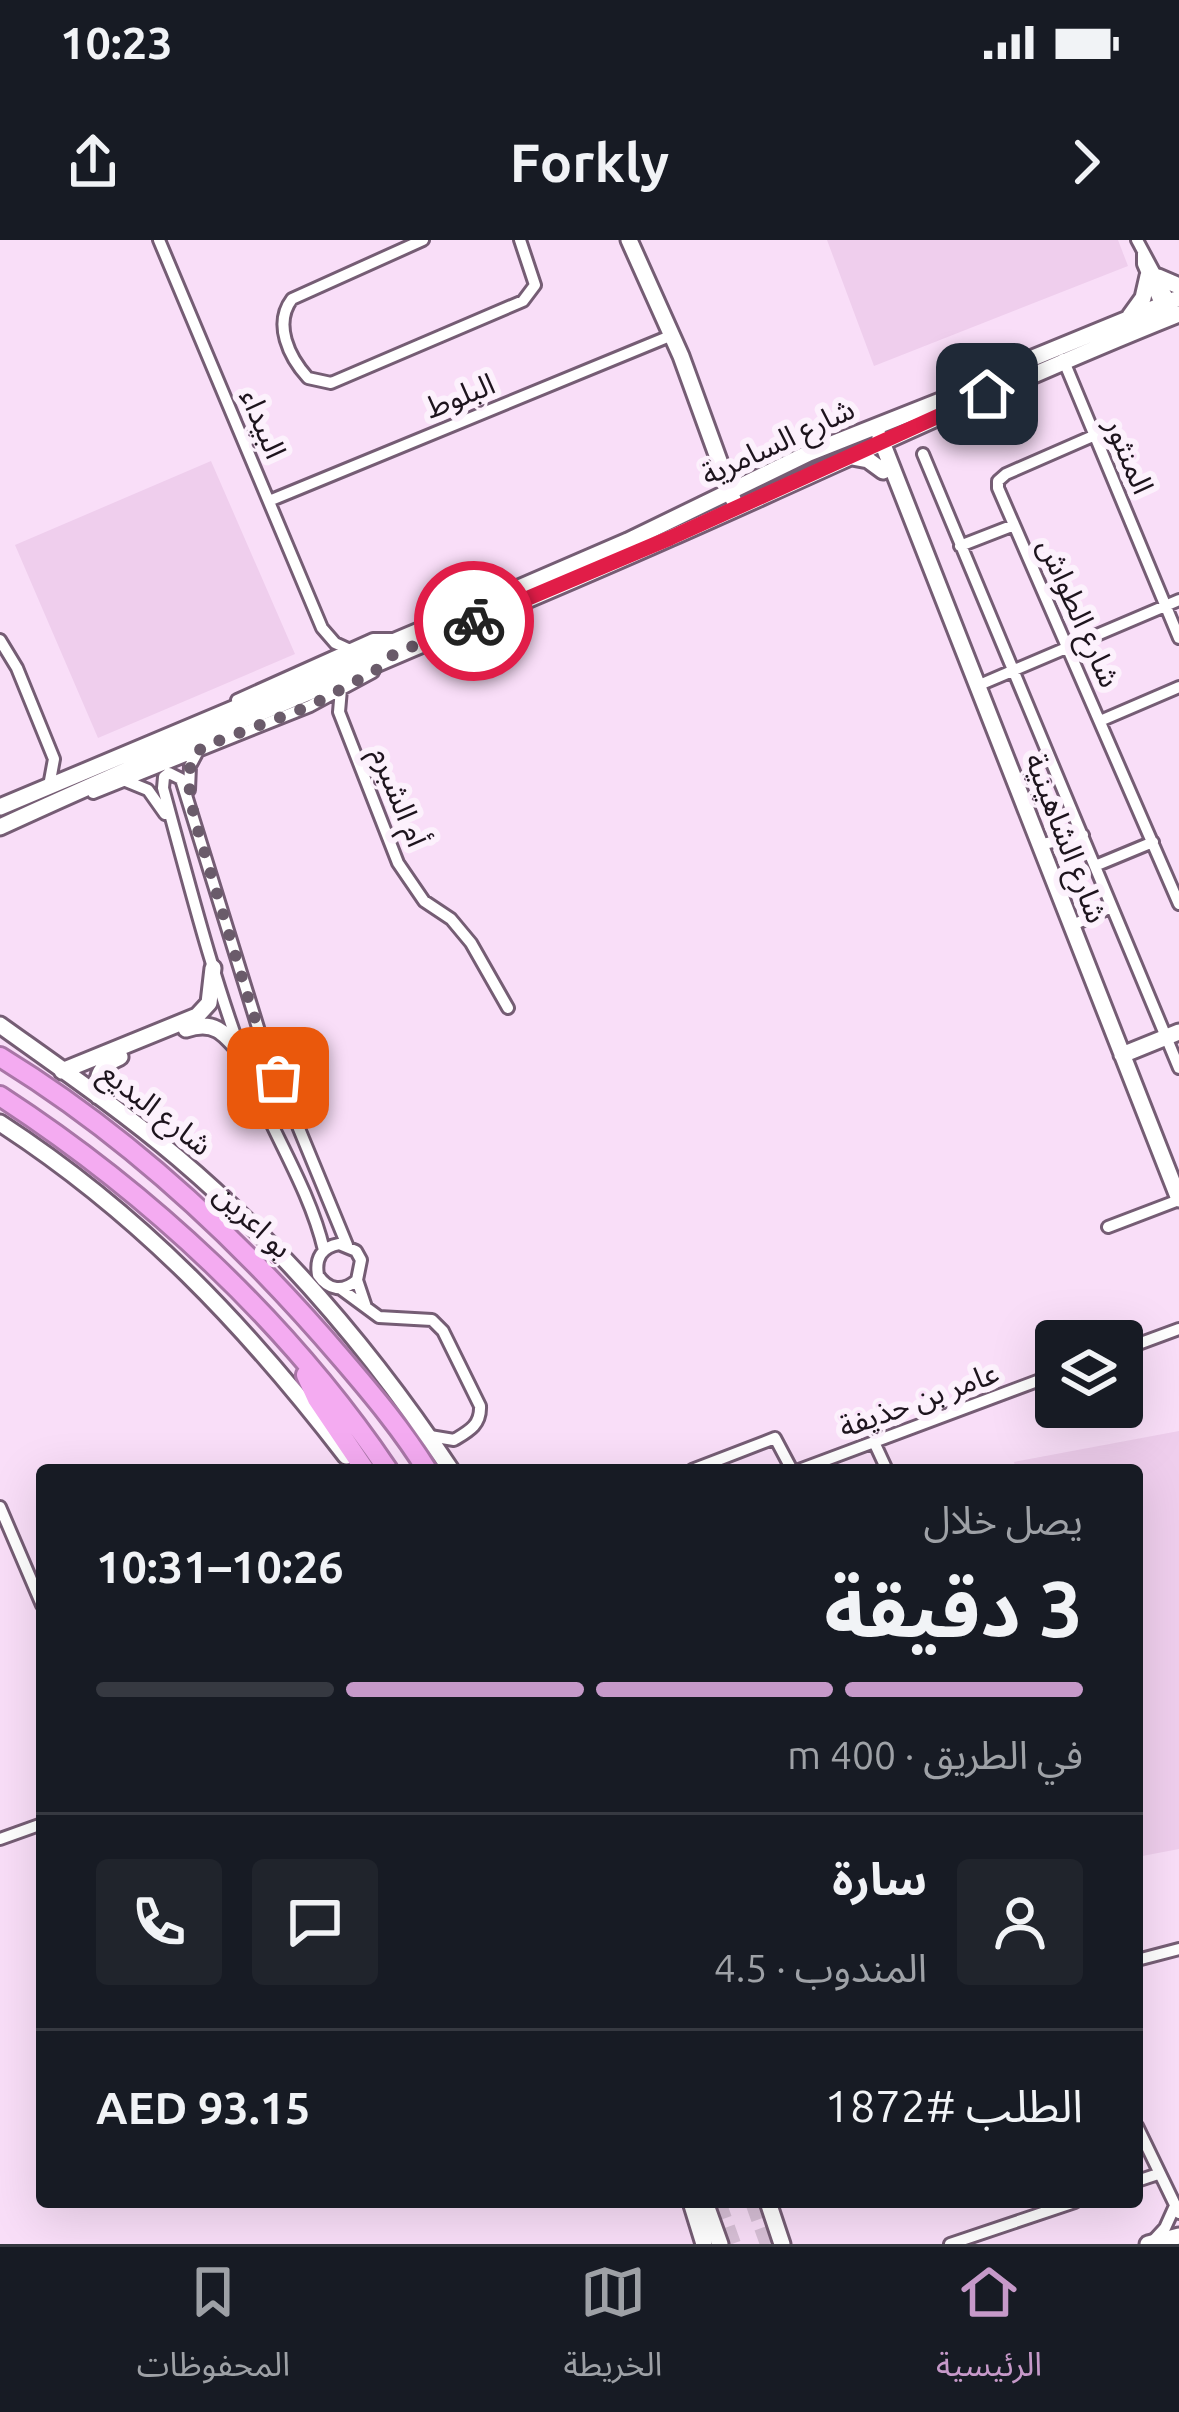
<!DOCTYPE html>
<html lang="ar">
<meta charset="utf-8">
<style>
:root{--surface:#171b24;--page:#20242c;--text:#f1f3f6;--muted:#9ea1a6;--line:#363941;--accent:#c699c9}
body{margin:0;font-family:Ubuntu,"Noto Sans Arabic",sans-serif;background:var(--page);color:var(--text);direction:rtl;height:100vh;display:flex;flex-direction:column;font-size:45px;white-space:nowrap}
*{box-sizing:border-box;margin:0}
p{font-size:39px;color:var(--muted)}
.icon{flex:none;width:66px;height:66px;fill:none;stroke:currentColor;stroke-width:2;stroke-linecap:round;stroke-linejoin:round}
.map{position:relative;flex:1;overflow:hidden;direction:ltr}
.panel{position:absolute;left:36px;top:1224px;width:1107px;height:744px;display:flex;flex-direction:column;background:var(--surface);border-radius:12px;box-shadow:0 12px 48px #0002;direction:rtl}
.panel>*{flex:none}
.controls{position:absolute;left:1035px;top:1080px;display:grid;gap:24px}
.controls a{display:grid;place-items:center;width:108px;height:108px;border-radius:12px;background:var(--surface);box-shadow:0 12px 48px #0002;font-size:60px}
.pin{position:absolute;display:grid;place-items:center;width:102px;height:102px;color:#fff;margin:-51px;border-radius:24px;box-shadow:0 6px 18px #0006}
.courier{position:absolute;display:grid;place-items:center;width:120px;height:120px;margin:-60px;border:9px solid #e11d48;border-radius:50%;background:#fff;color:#222;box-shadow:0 3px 15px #0007}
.headline em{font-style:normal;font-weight:700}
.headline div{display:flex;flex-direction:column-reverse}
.headline{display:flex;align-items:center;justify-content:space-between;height:204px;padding:0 60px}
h1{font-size:78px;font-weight:700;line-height:90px}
.bar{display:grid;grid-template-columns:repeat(4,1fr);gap:18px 12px;align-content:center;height:144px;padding:0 60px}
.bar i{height:15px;border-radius:9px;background:var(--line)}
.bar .active{background:var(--accent)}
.bar p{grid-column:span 4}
.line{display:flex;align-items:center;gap:30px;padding:0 60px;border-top:3px solid var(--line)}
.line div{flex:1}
.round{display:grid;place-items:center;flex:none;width:126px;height:126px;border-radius:12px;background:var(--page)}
.status{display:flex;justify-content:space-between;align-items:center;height:84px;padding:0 60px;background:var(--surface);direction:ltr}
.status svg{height:33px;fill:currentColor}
header{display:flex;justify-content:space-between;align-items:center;height:156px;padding:0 60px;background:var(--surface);font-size:54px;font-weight:700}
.menu{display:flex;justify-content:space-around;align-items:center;height:168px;border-top:3px solid var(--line);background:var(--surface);font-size:33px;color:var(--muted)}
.menu a{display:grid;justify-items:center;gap:6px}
.menu .active{color:var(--accent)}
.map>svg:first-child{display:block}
.built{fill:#efceed}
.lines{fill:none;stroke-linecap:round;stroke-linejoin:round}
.highway-tunnel{stroke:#d8c0d7;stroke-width:18;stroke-dasharray:18 9;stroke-linecap:butt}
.street-casing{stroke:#755d74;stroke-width:16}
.secondary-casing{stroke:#755d74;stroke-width:21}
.highway-casing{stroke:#a976a7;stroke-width:24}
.street{stroke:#fff;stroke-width:10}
.secondary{stroke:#fff;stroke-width:15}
.highway{stroke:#f4abf1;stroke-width:18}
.done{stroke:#6a5b6a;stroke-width:12;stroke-dasharray:0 21.6}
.route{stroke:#e11d48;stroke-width:15}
.labels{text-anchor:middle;stroke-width:12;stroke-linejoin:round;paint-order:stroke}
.street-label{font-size:30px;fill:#1d141d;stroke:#fcf1fc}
</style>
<div class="status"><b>10:23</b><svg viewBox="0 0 49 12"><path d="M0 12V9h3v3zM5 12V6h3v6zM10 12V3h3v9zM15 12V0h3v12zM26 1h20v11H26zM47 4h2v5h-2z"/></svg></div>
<header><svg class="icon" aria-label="forward" viewBox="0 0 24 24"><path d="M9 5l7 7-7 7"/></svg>Forkly<svg class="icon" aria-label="share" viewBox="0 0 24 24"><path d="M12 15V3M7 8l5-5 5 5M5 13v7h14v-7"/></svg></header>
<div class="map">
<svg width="1179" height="2004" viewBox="0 0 1179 2004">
<rect width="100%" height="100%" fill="#f9def8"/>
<path class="built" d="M827,0H1118L1128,26L874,126Z
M211,221L295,414L98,498L15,305Z
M1179,1191V1609L1137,1617V1230H1016L1014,1222Z"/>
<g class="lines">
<path class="highway-tunnel" d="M717,1962L732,2004
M754,1962L769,2004"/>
<defs>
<path id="street" d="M159,0L322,388L335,403L348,409
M423,0L292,59C273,84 289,117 308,138L331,143L523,61L535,45L520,0
M1137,0L1172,65
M1143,13V24L1163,71
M1063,119L1179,398
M1093,196L1006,234L998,241V248L1179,664
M923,214L1179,828
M269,261L670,96
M960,306L1014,285
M0,400L17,428L54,519L49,546
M977,446L1179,360
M341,449L339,472L398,623L424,661L451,679L471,703L508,768
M237,460L373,399H397
M1100,481L1179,447
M126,541L148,550L165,574
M189,550L190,526L198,511
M93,553L310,466L373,432
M1039,605L1083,595
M1095,626L1153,602
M1071,686L1111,667
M1108,987L1179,960
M324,1010C309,947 271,891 248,831C213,739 189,643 163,548L164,537L169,533L181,539L260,794L347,1005
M357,1040C343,1052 329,1051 318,1035C315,1018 322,1007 339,1004L356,1011L361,1020L357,1040L366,1067
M341,1049L379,1077L432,1080L443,1091L480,1166C481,1185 469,1191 454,1200L430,1196
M1122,1110L1179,1089
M874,1202L887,1230
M692,1230L775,1198L792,1230
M799,1230L1056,1134
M0,1267L42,1365
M0,1599L42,1584
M1137,1720L1179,1709
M1137,1886L1179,1973
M1137,1941L1158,1934
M1154,2000L1165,1988L1174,1968
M950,2004L1075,1962"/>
<path id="secondary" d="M629,0L681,116L733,259
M1158,37L1179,46
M1130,76L1143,58L1148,36
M880,197L1179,959
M852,217L868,220L883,231
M0,567L431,386L628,301L809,213L963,152L1011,127L1179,58
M0,587C221,485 447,397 670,298C840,223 1007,143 1179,74
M0,785C60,828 121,870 178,918C284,1008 374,1114 451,1230
M186,789C214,780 224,792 241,812
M1122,815L1179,792
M62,831L197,776L209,763L213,728
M98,856C95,836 101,825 120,817
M0,883C140,974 245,1085 346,1216
M691,1962L704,2004
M705,1962L720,2004
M768,1962L782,2004
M1148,2004L1179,1996"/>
<path id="highway" d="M0,817C129,896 245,1005 343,1120C373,1155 403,1191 427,1230
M0,856C149,953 288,1082 388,1230
M306,1135L317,1159L365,1230"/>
</defs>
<use href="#street" class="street-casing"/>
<use href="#secondary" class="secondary-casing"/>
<use href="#highway" class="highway-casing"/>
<use href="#street" class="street"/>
<use href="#secondary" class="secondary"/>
<use href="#highway" class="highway"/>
</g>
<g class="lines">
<path class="done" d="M278,838L252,771L194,577L188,538L192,520L202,507L310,466L375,431L394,414L474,381"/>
<path class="route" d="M474,381L670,298L987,154"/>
</g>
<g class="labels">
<g class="street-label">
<text transform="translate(460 156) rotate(-22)" y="10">البلوط</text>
<text transform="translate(263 184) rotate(67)" y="10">البيداء</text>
<text transform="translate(778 202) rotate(-25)" y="10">شارع السامرية</text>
<text transform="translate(1129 216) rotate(67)" y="10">المنثور</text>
<text transform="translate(1079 373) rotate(66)" y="10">شارع الطواش</text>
<text transform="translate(399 557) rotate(68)" y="10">أم الشبرم</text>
<text transform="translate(1066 598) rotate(69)" y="10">شارع الشاهينية</text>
<text transform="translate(156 869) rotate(38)" y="10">شارع البديع</text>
<text transform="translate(253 981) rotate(43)" y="10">بو اعرين</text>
<text transform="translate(919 1160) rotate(-20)" y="10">عامر بن حذيفة</text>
</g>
</g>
</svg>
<div class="controls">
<a><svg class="icon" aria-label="layers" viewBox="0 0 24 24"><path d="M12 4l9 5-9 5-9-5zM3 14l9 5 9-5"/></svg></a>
</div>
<div class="pin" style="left:278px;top:838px;background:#ea580c"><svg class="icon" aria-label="bag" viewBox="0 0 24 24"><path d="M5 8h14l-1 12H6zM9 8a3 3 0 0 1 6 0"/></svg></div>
<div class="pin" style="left:987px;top:154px;background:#1f2937"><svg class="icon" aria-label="home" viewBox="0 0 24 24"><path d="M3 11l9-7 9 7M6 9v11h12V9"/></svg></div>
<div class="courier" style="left:474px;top:381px"><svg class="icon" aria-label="bike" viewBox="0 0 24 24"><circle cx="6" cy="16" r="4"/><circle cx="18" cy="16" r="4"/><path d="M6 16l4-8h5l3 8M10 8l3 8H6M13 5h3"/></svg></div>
<section class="panel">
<div class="headline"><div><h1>3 دقيقة</h1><p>يصل خلال</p></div><em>10:26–10:31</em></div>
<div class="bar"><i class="active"></i><i class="active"></i><i class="active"></i><i></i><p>في الطريق · 400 m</p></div>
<div class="line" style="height:216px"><a class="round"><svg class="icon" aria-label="person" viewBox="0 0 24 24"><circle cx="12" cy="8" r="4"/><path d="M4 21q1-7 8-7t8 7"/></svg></a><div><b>سارة</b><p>المندوب · 4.5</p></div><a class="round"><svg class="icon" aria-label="chat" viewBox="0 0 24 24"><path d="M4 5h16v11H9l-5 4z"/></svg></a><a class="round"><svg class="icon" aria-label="phone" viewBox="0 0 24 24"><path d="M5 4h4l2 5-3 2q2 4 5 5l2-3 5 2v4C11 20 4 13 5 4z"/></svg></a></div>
<div class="line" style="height:156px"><div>الطلب #1872</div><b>AED 93.15</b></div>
</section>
</div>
<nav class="menu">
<a class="active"><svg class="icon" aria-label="home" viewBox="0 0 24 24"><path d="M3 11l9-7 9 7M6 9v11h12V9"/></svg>الرئيسية</a>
<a><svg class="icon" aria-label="map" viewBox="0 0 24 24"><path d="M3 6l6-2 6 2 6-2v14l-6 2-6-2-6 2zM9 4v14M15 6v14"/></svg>الخريطة</a>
<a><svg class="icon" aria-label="saved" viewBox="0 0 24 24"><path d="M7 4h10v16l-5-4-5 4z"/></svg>المحفوظات</a>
</nav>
